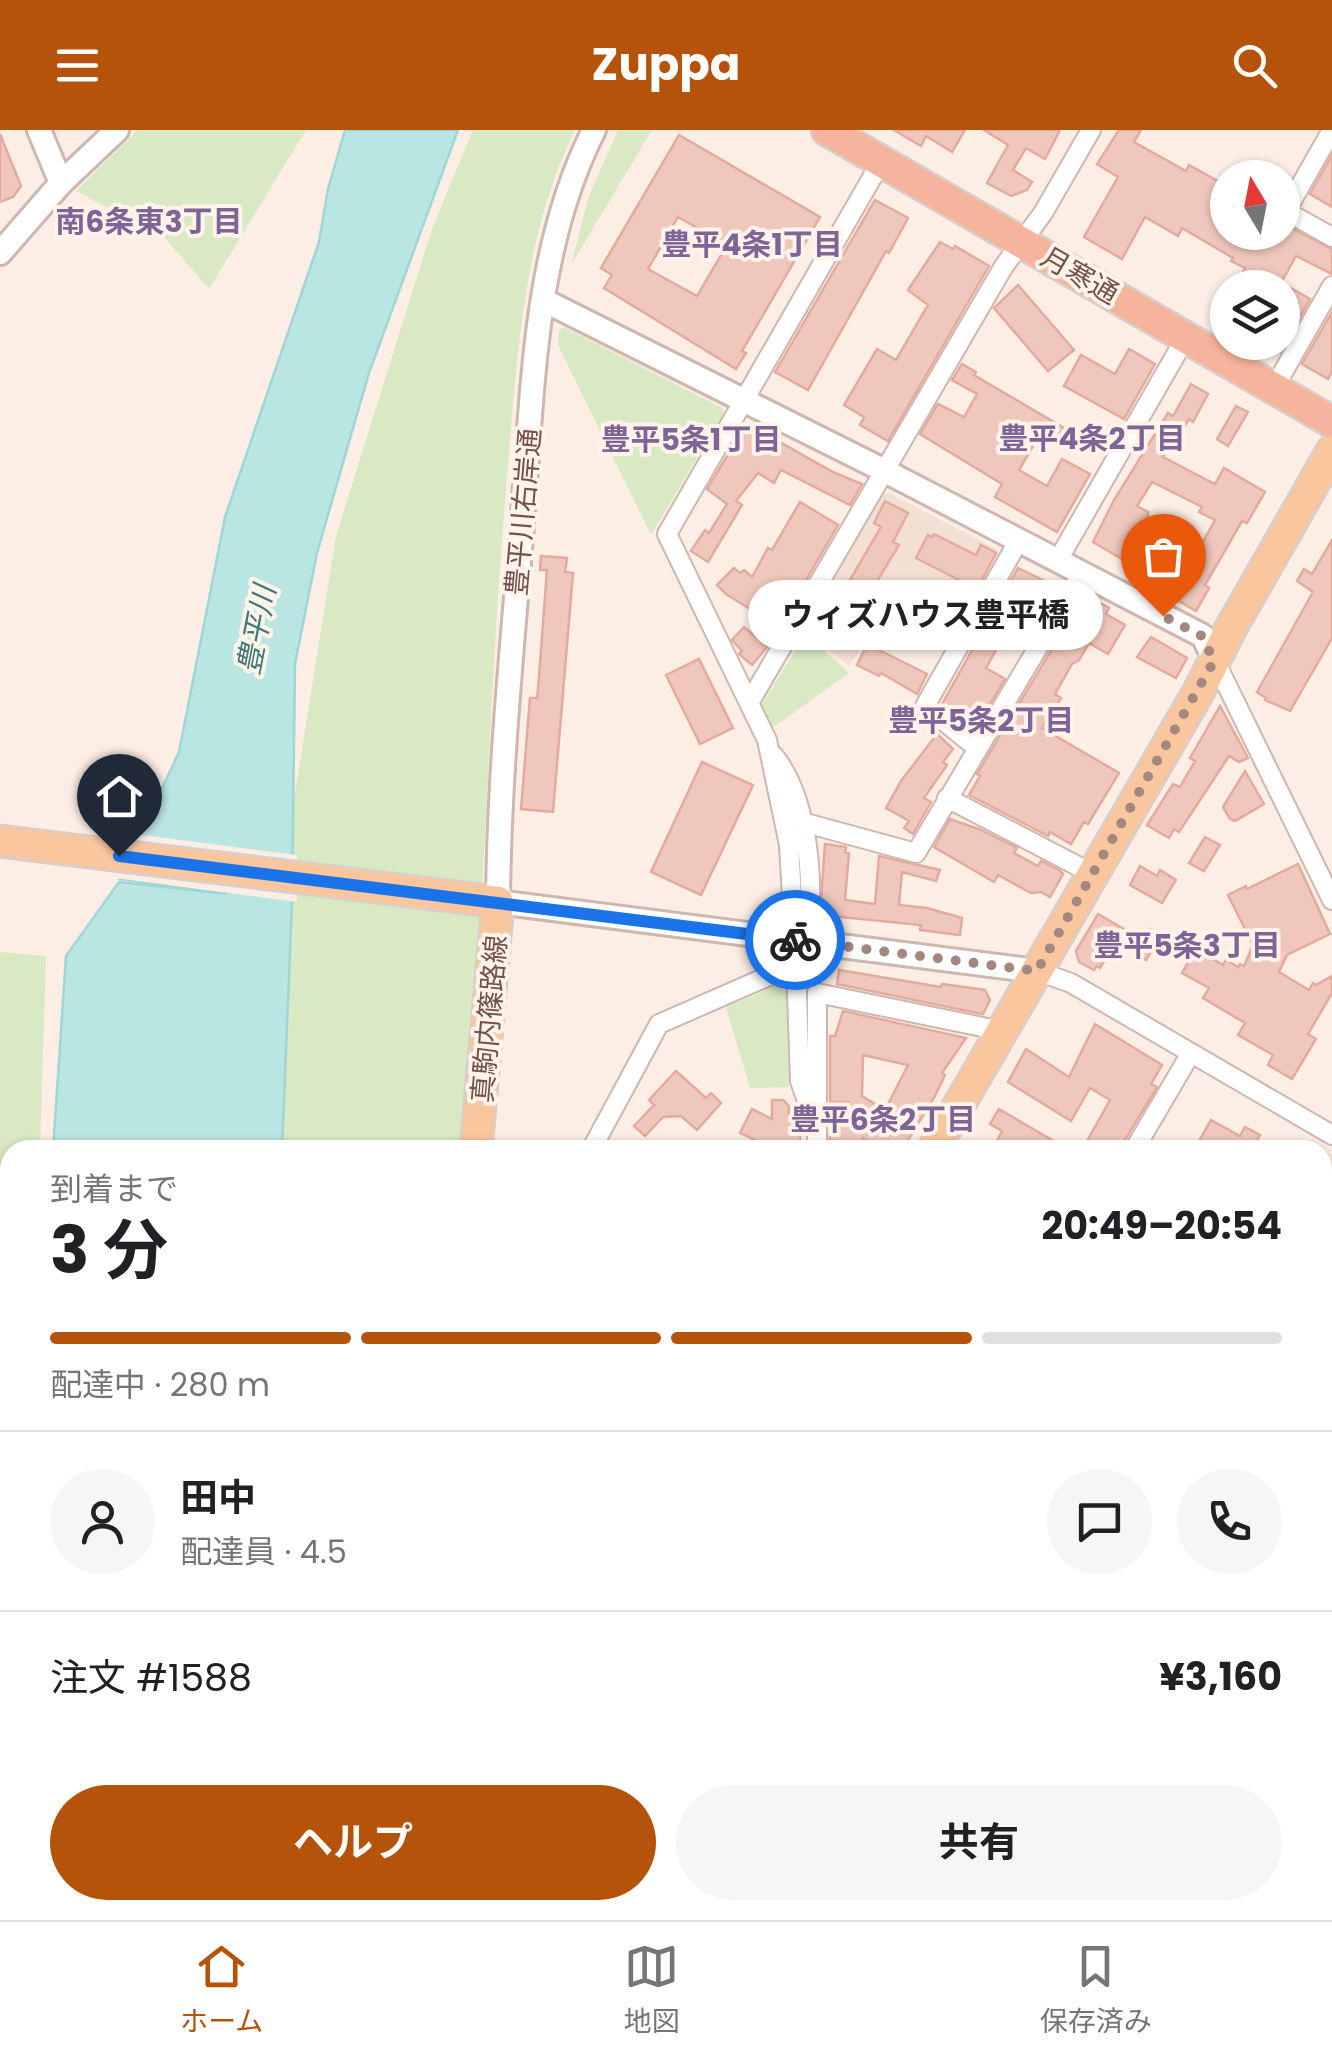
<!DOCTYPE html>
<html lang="ja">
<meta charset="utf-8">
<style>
:root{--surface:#fff;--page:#f6f6f6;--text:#202124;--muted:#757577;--line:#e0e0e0;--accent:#b45309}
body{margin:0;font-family:Poppins,"Noto Sans JP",sans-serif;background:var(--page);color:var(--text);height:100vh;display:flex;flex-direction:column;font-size:38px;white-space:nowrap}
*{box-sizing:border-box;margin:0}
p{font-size:32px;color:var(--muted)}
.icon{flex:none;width:55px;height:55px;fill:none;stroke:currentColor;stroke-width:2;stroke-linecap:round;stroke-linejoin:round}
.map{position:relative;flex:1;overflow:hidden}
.drawer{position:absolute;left:0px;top:1010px;width:1332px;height:780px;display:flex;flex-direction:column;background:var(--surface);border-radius:30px 30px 0 0;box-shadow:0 2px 8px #0004}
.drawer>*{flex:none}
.needle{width:65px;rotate:350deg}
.controls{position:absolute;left:1210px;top:30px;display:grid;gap:20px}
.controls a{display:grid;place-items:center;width:90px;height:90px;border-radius:50%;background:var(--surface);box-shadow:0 2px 8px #0004;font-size:50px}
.pin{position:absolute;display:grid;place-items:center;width:85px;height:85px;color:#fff;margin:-102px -42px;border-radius:50% 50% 50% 0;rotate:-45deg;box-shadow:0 0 10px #0007}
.pin .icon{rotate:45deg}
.courier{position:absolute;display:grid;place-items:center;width:100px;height:100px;margin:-50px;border:8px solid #1a73e8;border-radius:50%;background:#fff;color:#222;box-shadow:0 2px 12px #0007}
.bubble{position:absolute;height:70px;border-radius:35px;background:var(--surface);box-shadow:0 2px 8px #0004;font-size:32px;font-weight:700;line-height:70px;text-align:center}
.summary em{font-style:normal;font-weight:700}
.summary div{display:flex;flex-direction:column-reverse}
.summary{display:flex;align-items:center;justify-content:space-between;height:170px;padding:0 50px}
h1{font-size:65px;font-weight:700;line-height:75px}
.bar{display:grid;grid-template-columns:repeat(4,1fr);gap:15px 10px;align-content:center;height:120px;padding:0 50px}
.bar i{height:12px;border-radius:8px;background:var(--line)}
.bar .selected{background:var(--accent)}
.bar p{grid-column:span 4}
.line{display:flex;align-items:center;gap:25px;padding:0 50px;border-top:2px solid var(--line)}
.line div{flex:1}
.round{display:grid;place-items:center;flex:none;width:105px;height:105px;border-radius:52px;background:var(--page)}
.primary-button{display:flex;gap:20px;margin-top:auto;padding:20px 50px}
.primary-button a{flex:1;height:115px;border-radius:60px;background:var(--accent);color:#fff;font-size:40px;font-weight:700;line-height:115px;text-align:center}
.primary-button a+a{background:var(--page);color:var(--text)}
header{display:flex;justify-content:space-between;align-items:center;height:130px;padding:0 50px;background:var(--accent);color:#fff;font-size:45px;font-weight:700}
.tabs{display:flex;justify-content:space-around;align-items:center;height:140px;border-top:2px solid var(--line);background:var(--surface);font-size:28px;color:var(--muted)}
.tabs a{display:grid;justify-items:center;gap:5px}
.tabs .selected{color:var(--accent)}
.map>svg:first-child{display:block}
.residential{fill:#f3dfd3}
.green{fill:#d9e9c3}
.water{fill:#b9e5e3;stroke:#a0d6d5;stroke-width:2.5}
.pier{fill:#fceee4}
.building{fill:#f0c7bc;stroke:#e3ab9d;stroke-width:2.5;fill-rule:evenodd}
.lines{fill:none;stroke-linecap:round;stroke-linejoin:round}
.minor-casing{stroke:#cfb6ae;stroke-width:22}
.tertiary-casing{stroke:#cfb6ae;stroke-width:28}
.primary-casing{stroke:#d8cecc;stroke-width:35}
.trunk-casing{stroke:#d8cecc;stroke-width:35}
.minor{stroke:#fff;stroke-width:18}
.tertiary{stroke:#fff;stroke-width:22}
.primary{stroke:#f9c69e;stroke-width:30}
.trunk{stroke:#f7b49d;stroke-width:30}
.done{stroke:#a48880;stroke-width:10;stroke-dasharray:0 18}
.route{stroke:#1a73e8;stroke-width:12}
.labels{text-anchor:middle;stroke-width:8;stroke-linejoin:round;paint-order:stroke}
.street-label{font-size:28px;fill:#74514a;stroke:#fff3ea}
.neighbourhood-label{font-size:30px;font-weight:bold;fill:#7d6697;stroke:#fff3ea}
.water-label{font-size:30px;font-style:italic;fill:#3e7878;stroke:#fff3ea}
</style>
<header><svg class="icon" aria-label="menu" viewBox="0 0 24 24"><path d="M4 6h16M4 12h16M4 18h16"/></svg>Zuppa<svg class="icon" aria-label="search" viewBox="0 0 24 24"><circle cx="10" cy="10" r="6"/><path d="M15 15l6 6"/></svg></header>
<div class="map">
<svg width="1332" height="1790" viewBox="0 0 1332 1790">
<rect width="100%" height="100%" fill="#fceee4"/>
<path class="residential" d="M889,363L998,420L999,427L959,503L891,467L850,536L804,500L879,365Z"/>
<path class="green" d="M138,0H306L209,159L164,107L76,61Z
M473,0H575C522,107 517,231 507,347C487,571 487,797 460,1020H278V770L336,406L432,99Z
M618,0H652L571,135L589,66Z
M564,197L722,278L724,283L651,405L558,215L559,200Z
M806,504L849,543L772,598L761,575Z
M0,822L46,826L40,1020H10V1623L0,1790Z
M775,856L786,861L789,957L750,958L726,877Z
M1332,1579V1790H1291L1287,1780H1322V1584Z
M186,1780H357L356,1790H185Z"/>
<path class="water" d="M345,0H458L369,243L317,423L295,534L292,771L282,1020H53L66,826L119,752L227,764L120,749L179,622L225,387L319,112L328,59Z"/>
<path class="pier" d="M135,704L297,725V772L115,748Z
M14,1780H134L133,1790H13Z"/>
<path class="building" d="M894,0H965L952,22L926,6L921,16Z
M984,0H1060L1045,29L1026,18L1013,40L1032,52L1027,60L1011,66L987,53L1008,15Z
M1119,0H1141L1134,12L1186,41L1189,35L1228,57V102H1283L1287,96L1332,119V144L1296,126L1278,158H1234L1245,138L1231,131L1233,128L1182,98L1178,106L1145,87L1122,129L1084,107L1118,47L1097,34Z
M0,4L21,56L13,67L0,72Z
M679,5L820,87L742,221L746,223L736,239L604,158L612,145L601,138ZM678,87L727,115L697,166L648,139Z
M1332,25V77L1310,64Z
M875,70L908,88L889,123L886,121L808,260L775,242Z
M940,112L953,119L955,116L989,136L888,311L860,295L864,287L844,275L877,219L896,230L928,175L908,160Z
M1282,153L1310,169L1280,222L1262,212H1282Z
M1018,155L1074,220L1048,241L994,178Z
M1332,182V241L1328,249L1302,234Z
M1129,219L1155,234L1124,289L1064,256L1081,225L1115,244Z
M962,234L976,242L974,245L1074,304L1067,316L1041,302L1019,340L1047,356L1062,329L1090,344L1057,402L995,367L1002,354L920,304L938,274L964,287L977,264L952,250Z
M1191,254L1208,264L1193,292L1189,289L1182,301L1179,300L1163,327L1215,354L1224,338L1265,362L1247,393L1242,391L1205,455L1209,458L1196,481L1172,467L1215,390L1199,382L1202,377L1152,352L1137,376L1148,382V389L1127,424L1122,429L1093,412L1114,370L1168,283L1173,286Z
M1236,276L1248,282L1228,316L1217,309Z
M749,294L780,308L778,311L833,342L862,354L850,375L781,340L774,353L758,343L736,371L742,375L708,432L691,421L705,400L709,403L727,374L707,359L727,326L735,315L738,317Z
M885,371L908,383L893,412L899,415L849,497L829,486L881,397L874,393Z
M800,372L838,395L779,497L726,464L717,455L734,438L740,443L744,440L752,447L768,418L772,420Z
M934,404L976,425L981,415L996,423L977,459L916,428L928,405L932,407Z
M1332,410V508L1290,581L1265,570L1266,568L1257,562L1313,462L1297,451L1304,439L1312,444Z
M541,426L567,428L565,442L573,443L553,682L521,679L530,568H537L538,560L547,440H540Z
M1018,438L1053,455L1051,458L1057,461L1037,495L1019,484L1012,491L986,538L1005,549L975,599L961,589L964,586L942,574Z
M1085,464L1109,478L1106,484L1125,495L1108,524L1089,513L1079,530L1072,534L1055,564L1061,568L1042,598L1119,643L1088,694L1084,692L1071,714L1050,702L1048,706L969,665L980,646L977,644Z
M893,473L941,498L934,511L886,486Z
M744,497L767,517L752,535L739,524L742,521L732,510Z
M1151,507L1187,528L1176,548L1137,527Z
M867,514L927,544L917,564L881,543L879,546L857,535Z
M699,529L733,598L700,614L666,545Z
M1220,576L1248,628L1239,632L1229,626L1179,702L1174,699L1169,708L1147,695L1173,654L1180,657L1195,631L1190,628Z
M937,604L953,619L943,632L947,635L924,668L931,672L913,704L904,698L909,691L886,678L901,651Z
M702,632L753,655L701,765L651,742Z
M1245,641L1264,674L1235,691L1230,689L1223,677Z
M950,689L981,700L1017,718L1014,723L1038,736L1041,731L1059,740L1063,744L1050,767L1041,762L1031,763L998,745L994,752L934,717Z
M1205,707L1220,715L1204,741L1189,733Z
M825,714L846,717L845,722L849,723L845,770L875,774L879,726L940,740L936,751L902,742L899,775L927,778L962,788L960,805L920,800L921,795L820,785Z
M1298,734L1330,804L1287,825L1279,842L1309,860L1313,853L1316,855L1332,846V863L1308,904L1316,909L1292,949L1268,935L1273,925L1238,905L1245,893L1203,868L1209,858L1182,843L1196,819L1223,835L1226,830L1238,837L1240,834L1244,836L1253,815L1228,765L1246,756L1247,759Z
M1140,736L1157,746L1160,740L1176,750L1162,773L1130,755Z
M1098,784L1138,807L1142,800L1147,803L1150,799L1161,806L1146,830L1116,811L1100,838L1097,836L1094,840L1079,832L1076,821Z
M839,840L941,857L942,854L985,860L990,870L983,884L977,883L837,854Z
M843,881L966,908L942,943L945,945L935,966L902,1020H883L863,1008L856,1020H841L830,1013V1004L848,972H830V906H835ZM863,925L908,935L885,980L862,966Z
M1095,894L1162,935L1151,954L1157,957L1119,1020L1111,1015L1108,1020H1082L1110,970L1090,958L1071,991L1008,952L1026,919L1069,947Z
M676,941L706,968L711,963L721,973L697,1000L681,986L663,987L645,1006L634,996L654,975L649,970Z
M772,970H783L789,976V985H795V992H800V1020H778V1014H763L740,1003L752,979L772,989Z
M999,979L1069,1020H1034L1018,1011L1013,1020H992L1002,1001L990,994Z
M1211,990L1240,1006L1245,997L1260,1005L1254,1015L1264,1020H1194Z"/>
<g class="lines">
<defs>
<path id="minor" d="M1282,79L1332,107
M1286,81L1332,0
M1274,258L1332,156
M1058,430L1186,207
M1215,531L1332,770
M749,573L1004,136L1043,83L1091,0
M977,618L925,576L1019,410
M774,626C803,662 811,725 810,769
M947,668L1093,744
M802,692L916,723L1082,443
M793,786L789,715L767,610L667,404L881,32
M1037,841L1071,853L1332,1005
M817,988V863L1002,901
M591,1020L659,894L796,834L800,951L817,999V1020
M1134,1020L1191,923
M1322,1250L1332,1247
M1322,1566L1332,1563
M1262,1780L1266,1790
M409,1783L443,1780
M1124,1790L1152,1780"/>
<path id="tertiary" d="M39,0L61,53
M594,0C531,124 533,272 521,408C511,529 499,651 498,772L1037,841
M0,123L61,53L117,0
M543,170L885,341L1203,506L1215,531
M1322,1390L1332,1387
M842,1780V1790
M861,1780V1790
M901,1780L905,1790"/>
<path id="primary" d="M0,711L498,772L476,1020
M933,1020L1199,561L1231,498L1332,321
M0,1773H10
M372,1790L374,1780"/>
<path id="trunk" d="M827,0L1332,292"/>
</defs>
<use href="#minor" class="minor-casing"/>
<use href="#tertiary" class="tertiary-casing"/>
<use href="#primary" class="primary-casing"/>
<use href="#trunk" class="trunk-casing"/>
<use href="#minor" class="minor"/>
<use href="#tertiary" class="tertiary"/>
<use href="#primary" class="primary"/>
<use href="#trunk" class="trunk"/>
</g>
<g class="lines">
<path class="done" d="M795,810L1037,841L1214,531L1202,506L1163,486"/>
<path class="route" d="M119,726L795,810"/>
</g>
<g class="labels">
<g class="street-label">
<text transform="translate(1080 145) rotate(30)" y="10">月寒通</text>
<text transform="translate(523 382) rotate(-85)" y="10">豊平川右岸通</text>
<text transform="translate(489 889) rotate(-85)" y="10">真駒内篠路線</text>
</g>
<g class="neighbourhood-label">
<text x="149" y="102">南6条東3丁目</text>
<text x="752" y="125">豊平4条1丁目</text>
<text x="1092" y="319">豊平4条2丁目</text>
<text x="691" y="320">豊平5条1丁目</text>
<text x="981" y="601">豊平5条2丁目</text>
<text x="1187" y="826">豊平5条3丁目</text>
<text x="883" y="1000">豊平6条2丁目</text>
</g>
<g class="water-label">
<text transform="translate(257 500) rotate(-79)" y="10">豊平川</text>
</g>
</g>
</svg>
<div class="controls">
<a><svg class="needle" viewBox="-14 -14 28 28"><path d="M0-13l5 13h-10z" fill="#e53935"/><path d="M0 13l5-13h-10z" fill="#757577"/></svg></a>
<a><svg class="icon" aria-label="layers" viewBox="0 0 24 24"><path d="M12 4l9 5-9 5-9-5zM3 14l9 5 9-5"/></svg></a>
</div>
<div class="pin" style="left:1163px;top:486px;background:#ea580c"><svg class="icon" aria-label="bag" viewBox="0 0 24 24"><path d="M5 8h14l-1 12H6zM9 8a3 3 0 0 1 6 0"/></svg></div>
<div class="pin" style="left:119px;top:726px;background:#1f2937"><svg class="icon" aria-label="home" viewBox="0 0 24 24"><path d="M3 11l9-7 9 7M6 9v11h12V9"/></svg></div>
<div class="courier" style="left:795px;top:810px"><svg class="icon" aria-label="bike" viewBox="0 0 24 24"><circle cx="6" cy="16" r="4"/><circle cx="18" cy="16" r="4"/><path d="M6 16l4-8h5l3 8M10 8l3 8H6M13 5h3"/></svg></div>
<div class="bubble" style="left:748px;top:450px;width:355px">ウィズハウス豊平橋</div>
<section class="drawer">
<div class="summary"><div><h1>3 分</h1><p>到着まで</p></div><em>20:49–20:54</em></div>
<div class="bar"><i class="selected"></i><i class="selected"></i><i class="selected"></i><i></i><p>配達中 · 280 m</p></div>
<div class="line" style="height:180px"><a class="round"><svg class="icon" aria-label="person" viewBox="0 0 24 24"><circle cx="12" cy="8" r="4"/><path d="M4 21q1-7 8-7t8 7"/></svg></a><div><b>田中</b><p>配達員 · 4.5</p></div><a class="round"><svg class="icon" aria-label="chat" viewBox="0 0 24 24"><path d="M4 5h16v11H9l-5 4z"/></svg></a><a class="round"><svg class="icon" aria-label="phone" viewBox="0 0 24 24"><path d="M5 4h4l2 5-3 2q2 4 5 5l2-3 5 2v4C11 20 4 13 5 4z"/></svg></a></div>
<div class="line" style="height:130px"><div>注文 #1588</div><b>¥3,160</b></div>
<div class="primary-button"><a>ヘルプ</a><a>共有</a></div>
</section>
</div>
<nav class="tabs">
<a class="selected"><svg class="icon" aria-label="home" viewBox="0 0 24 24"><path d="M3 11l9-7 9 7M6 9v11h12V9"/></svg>ホーム</a>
<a><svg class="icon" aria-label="map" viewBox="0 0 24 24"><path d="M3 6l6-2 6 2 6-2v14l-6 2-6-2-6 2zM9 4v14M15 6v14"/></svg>地図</a>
<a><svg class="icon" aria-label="saved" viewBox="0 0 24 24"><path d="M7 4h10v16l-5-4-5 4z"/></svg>保存済み</a>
</nav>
